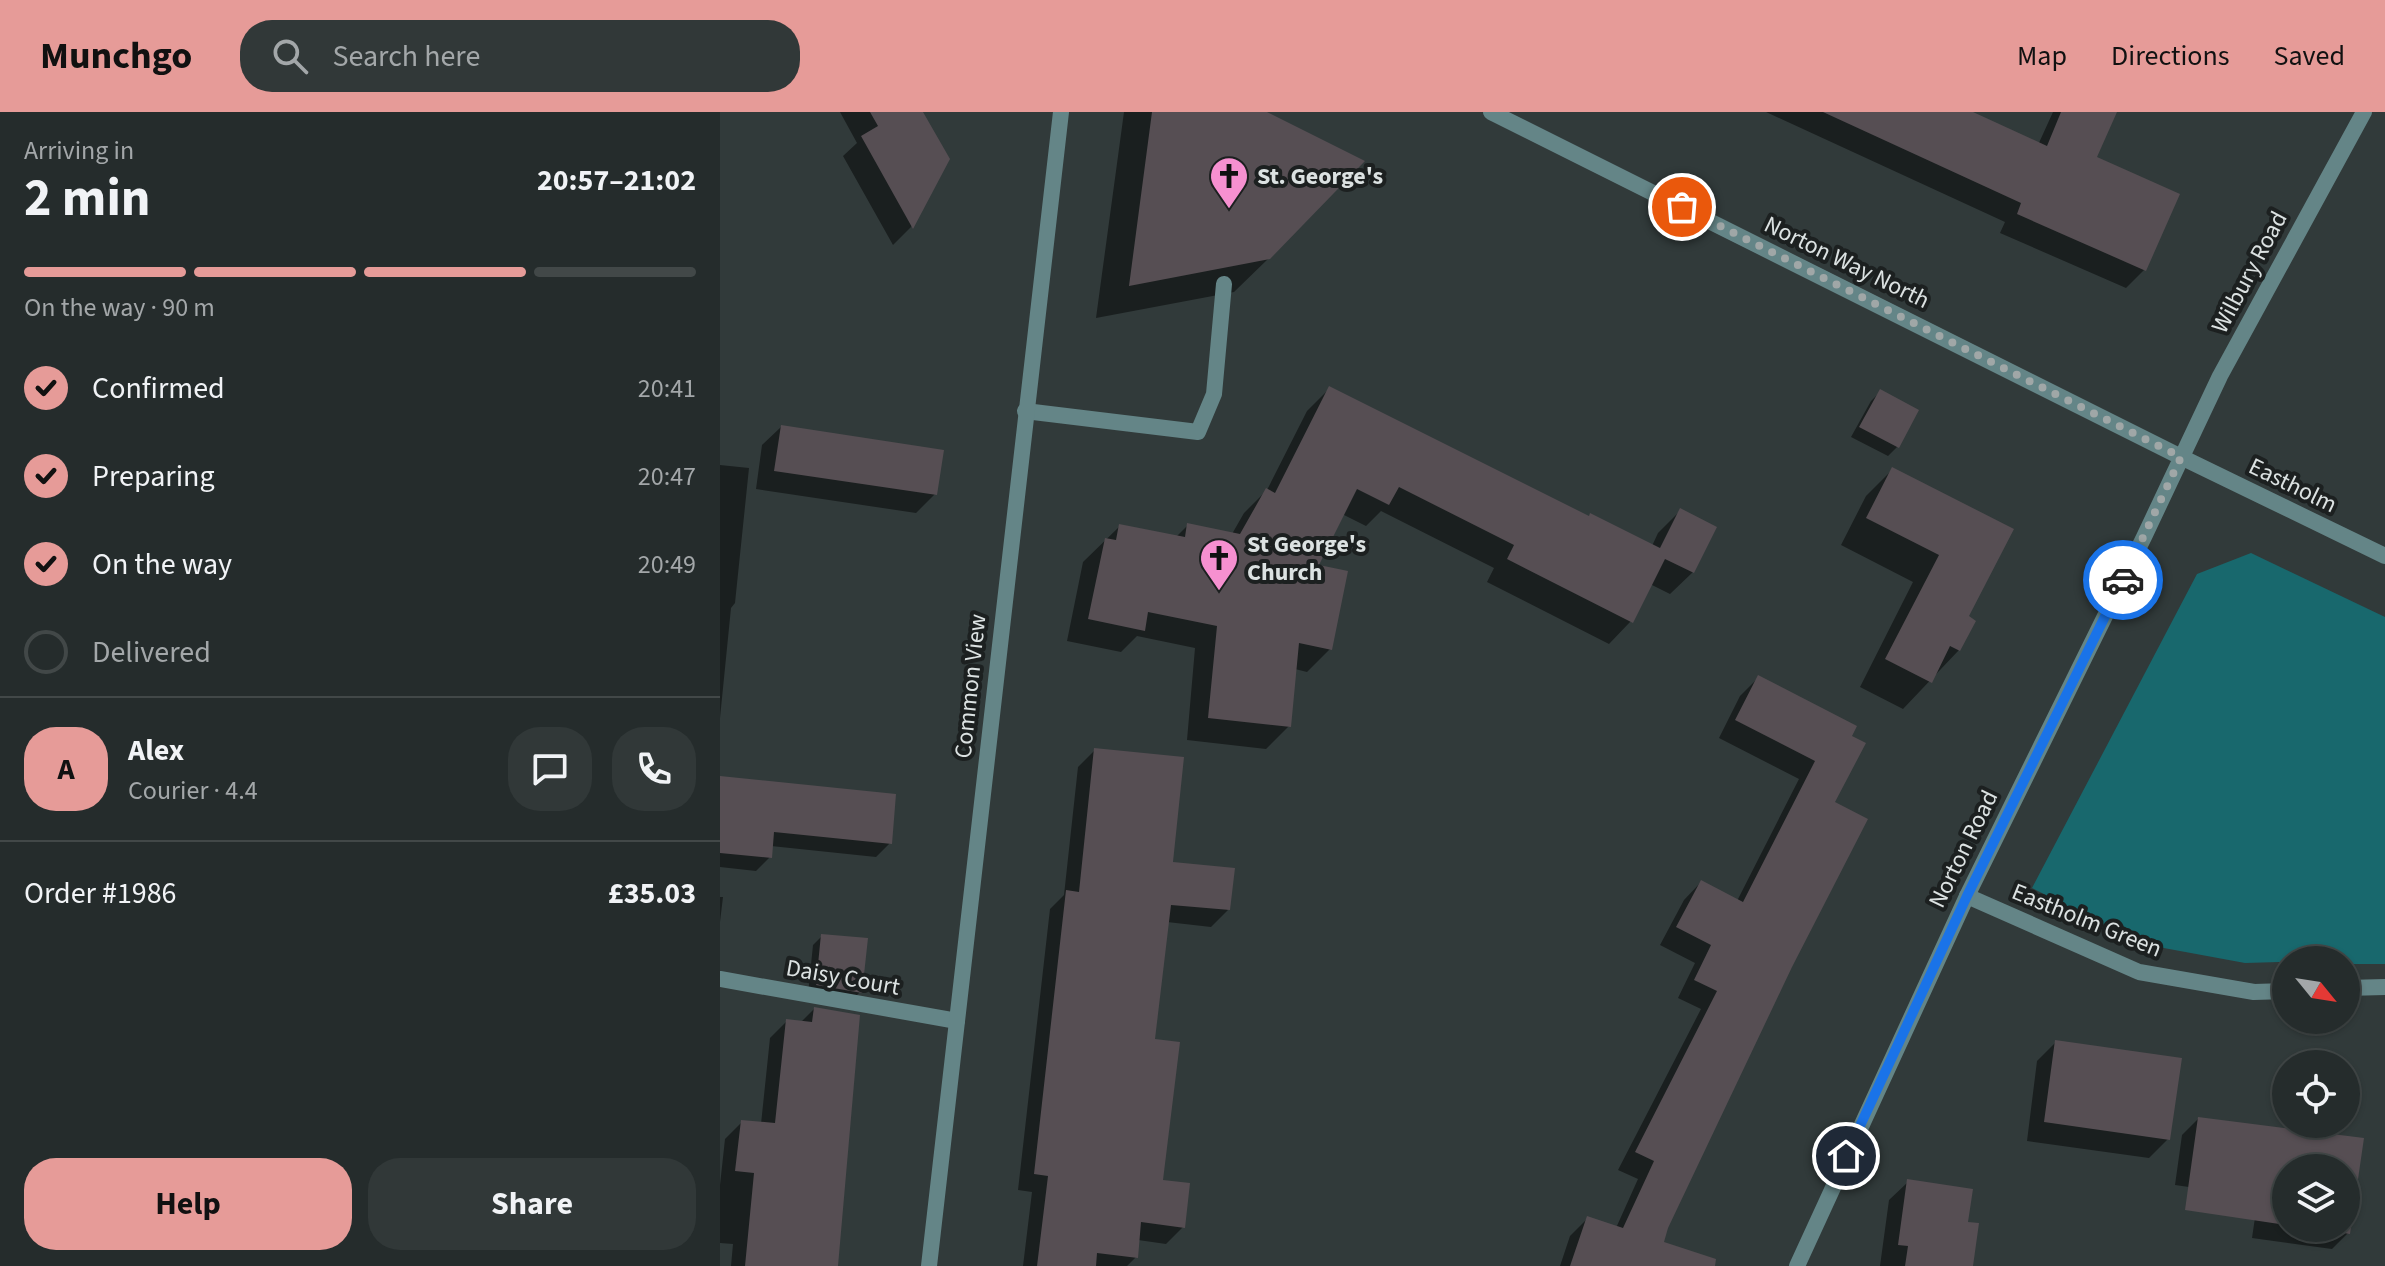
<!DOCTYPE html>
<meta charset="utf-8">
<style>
:root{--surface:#252c2c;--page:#313838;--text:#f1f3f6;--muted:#a3a7a9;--line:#424848;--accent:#e69b98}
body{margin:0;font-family:"Source Sans 3",sans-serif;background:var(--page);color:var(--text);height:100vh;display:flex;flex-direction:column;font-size:30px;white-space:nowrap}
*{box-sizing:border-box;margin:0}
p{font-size:26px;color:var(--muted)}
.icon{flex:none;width:44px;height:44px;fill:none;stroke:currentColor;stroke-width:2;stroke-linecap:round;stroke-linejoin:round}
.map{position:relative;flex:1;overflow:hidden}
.side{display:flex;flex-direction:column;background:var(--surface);width:720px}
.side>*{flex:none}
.needle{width:52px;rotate:120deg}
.fabs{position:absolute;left:1552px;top:834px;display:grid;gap:16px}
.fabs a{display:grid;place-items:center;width:88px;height:88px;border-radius:50%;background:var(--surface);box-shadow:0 2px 6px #0004,0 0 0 2px var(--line);font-size:40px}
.pin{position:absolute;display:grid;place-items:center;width:68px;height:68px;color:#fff;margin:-34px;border:4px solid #fff;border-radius:50%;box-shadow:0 2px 8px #0007}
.courier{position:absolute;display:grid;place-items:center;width:80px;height:80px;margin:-40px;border:6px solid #1a73e8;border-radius:50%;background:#fff;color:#222;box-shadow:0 2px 10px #0007}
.head em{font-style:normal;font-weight:700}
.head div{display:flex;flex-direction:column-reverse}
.head{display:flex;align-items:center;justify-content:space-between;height:136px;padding:0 24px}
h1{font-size:52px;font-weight:700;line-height:60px}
.bar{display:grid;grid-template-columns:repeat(4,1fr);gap:12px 8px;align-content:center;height:96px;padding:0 24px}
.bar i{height:10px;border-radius:6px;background:var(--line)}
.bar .on{background:var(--accent)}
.bar p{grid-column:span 4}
.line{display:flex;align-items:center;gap:20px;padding:0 24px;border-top:2px solid var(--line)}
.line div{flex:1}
.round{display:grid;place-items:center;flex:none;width:84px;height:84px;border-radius:32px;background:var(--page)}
ol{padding:0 24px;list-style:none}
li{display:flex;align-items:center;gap:24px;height:88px}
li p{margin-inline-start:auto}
li .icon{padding:8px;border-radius:50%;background:var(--accent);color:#111;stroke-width:4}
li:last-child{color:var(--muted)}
li i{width:44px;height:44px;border:4px solid var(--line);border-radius:50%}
.button{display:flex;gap:16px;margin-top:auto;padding:16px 24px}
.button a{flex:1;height:92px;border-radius:32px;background:var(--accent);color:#111;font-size:32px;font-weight:700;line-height:92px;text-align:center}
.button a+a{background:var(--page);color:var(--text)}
header{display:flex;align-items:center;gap:48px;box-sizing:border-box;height:112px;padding:0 40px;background:var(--accent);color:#111}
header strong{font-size:38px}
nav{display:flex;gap:44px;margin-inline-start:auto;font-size:28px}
.search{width:560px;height:72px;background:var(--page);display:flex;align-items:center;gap:20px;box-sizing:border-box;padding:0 28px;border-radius:32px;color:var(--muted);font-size:30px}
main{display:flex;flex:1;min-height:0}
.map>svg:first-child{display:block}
.green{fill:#18686d}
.shadow{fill:#0007;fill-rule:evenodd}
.building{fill:#564e53}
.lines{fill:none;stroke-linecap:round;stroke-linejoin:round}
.service{stroke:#648587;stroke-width:16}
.minor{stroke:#648587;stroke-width:16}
.tertiary{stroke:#648587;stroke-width:16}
.done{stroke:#a0a7a7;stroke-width:8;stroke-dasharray:0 14.4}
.route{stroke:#1a73e8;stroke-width:10}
.labels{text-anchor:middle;stroke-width:8;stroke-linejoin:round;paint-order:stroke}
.poi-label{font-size:24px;font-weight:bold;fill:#dce2e2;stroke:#1c2020;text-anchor:start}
.street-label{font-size:24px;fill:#dce2e2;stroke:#1c2020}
</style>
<header>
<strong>Munchgo</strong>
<div class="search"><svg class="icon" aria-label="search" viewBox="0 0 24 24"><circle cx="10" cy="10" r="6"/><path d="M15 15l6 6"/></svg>Search here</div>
<nav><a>Map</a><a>Directions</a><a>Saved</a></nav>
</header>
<main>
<section class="side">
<div class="head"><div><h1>2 min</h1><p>Arriving in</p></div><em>20:57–21:02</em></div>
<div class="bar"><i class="on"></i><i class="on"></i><i class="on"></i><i></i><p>On the way · 90 m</p></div>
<ol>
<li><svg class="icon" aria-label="check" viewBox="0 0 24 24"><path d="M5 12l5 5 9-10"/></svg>Confirmed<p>20:41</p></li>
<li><svg class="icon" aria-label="check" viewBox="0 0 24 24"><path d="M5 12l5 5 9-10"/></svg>Preparing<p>20:47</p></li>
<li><svg class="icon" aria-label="check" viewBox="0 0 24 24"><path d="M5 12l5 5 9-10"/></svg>On the way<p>20:49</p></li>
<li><i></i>Delivered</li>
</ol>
<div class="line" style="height:144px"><b class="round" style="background:var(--accent);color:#111">A</b><div><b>Alex</b><p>Courier · 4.4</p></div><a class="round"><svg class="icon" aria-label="chat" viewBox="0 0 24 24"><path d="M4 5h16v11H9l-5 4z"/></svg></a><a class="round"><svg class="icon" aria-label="phone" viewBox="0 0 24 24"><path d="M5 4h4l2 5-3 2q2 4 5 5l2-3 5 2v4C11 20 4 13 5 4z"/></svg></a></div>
<div class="line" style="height:104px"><div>Order #1986</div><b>£35.03</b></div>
<div class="button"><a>Help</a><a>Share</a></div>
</section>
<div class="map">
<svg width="1665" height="1154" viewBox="0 0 1665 1154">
<rect width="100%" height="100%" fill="#313a3a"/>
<path class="green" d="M1531,441L1665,505V852H1626V848L1525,851L1422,832L1312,776L1477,462Z"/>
<path class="shadow" d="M120,0H201L227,47L191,115L173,133L123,44L137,31Z
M404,0H542L549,146L514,180L376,206Z
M1046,0H1248L1318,33L1333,0H1389L1374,46L1424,158L1406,176L1280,121L1285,110Z
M609,277L868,406L932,434L938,421L960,399L973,460L950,482L930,472L911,509L889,532L767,470L774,456L661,399L646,414L622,402L596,455L610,537L587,560L575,557L569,614L546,637L467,628L475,536L417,524L401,540L347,529L363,450L400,414L456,425L468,413L512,422L524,401L547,378L587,299Z
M1160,280L1177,335L1168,344L1131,325L1151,289Z
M61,315L215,382L196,401L36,377L42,333Z
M0,353L29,356L15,491L11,496L0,606Z
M1173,357L1291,417L1246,505L1239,538L1183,597L1140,575L1193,470L1121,433L1146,384Z
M1038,566L1134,615L1070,854L946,1115L934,1154H840L850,1124L868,1106L896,1116L918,1067L898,1058L981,897L958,886L975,851L940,833L964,788L981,770L1017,789L1079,667L999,626L1020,584Z
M375,638L451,752L508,798L491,815L447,810L433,929L441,1070L463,1115L446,1132L418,1128L416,1145L407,1154H303L312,1080L298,1078L330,797L344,783L358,655Z
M0,666L170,731L156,745L51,734L50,745L36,759L0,755Z
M0,785H3L0,810Z
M102,824L140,880L131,889L88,882L93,833Z
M94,897L116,1154H11L13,1132L0,1131V1073L5,1027L22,1010L41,1012L50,926L67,909L80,911Z
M1336,930L1448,1027L1429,1046L1307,1029L1317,949Z
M1478,1007L1642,1028L1628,1121L1612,1137L1532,1126L1538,1085L1455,1073L1462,1023ZM1566,1056H1626V1116H1566Z
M1188,1070L1246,1112L1251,1154H1160L1169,1088Z"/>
<path class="building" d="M150,0H203L230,47L193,117L141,24L158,14Z
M432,0H547L645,49L550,147L409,174Z
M1103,0H1253L1327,34L1341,0H1397L1377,45L1460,82L1426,159L1297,102L1301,91Z
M609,274L869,404L870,401L940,436L960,396L997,415L974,461L945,447L913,511L787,447L794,433L679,375L669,393L637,377L599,453L628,459L612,538L579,531L571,615L488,606L497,514L428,500L425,519L368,507L385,426L396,428L399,412L465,425L467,411L520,422L546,376L555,381Z
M1160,277L1199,298L1179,336L1139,315Z
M61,313L224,338L217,383L54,359Z
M1172,355L1294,417L1249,504L1256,509L1240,539L1230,534L1212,571L1165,547L1219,443L1146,406Z
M1038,563L1137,614L1132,624L1146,631L1115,690L1148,707L1072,855L948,1116L944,1130L996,1147L995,1154H850L867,1104L903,1116L934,1049L915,1040L997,879L974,868L991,833L956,815L981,768L1023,790L1095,649L1015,608Z
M374,636L464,645L453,750L515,756L510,798L451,793L435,927L460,930L443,1068L470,1071L465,1116L421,1110L418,1146L377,1141L376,1154H317L328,1064L314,1062L346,778L359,780Z
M0,664L176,682L172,732L54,720L52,746L0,741Z
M101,822L148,826L142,881L96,873Z
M94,895L140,903L118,1154H25L34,1061L15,1059L21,1008L55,1011L66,907L92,910Z
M1335,928L1462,946L1450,1028L1324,1010Z
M1478,1005L1644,1026L1630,1122L1590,1116H1626V1056H1566V1113L1465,1098Z
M1187,1067L1253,1077L1248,1110L1259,1111L1253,1154H1185L1188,1134L1178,1133Z"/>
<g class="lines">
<path class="service" d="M305,299L478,320L494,282L504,172
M1247,784L1419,860L1534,880L1566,879
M0,867L237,909
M1626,876L1665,875"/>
<path class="minor" d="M1461,345L1665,444
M209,1154L341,0"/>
<path class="tertiary" d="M771,0L1461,345
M1077,1154L1247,784L1424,425L1500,264L1644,0"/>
</g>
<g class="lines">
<path class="done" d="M962,95L1461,345L1403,468"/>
<path class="route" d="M1126,1044L1247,784L1403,468"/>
</g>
<defs>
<symbol id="church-pin" viewBox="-11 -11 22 30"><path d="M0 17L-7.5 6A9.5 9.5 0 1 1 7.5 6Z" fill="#f690d0" stroke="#1c2020"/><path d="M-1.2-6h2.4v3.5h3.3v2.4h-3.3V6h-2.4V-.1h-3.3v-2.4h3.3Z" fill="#111"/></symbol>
</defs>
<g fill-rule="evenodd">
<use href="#church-pin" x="487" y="42" width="44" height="60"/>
<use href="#church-pin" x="477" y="424" width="44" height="60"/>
</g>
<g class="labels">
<g class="poi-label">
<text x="537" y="72">St. George's</text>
<text x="527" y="440">St George's<tspan x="527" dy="28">Church</tspan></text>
</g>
<g class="street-label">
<text transform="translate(1127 150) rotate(26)" y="8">Norton Way North</text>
<text transform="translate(1529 160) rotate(-62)" y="8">Wilbury Road</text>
<text transform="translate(1573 373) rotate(26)" y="8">Eastholm</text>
<text transform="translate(250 574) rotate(-84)" y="8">Common View</text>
<text transform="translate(1243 737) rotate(-64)" y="8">Norton Road</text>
<text transform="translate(1367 808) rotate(22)" y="8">Eastholm Green</text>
<text transform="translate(123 865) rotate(10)" y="8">Daisy Court</text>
</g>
</g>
</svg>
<div class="fabs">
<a><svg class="needle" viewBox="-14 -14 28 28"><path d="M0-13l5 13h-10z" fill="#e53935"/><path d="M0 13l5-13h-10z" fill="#a3a7a9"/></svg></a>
<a><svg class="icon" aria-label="locate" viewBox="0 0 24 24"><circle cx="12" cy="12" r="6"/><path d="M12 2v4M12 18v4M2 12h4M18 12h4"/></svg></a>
<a><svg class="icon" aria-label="layers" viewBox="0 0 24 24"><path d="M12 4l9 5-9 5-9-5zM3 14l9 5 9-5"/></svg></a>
</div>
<div class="pin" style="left:962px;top:95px;background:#ea580c"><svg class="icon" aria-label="bag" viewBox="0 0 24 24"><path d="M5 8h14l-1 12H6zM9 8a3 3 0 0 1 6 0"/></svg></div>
<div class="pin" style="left:1126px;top:1044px;background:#1f2937"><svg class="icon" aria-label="home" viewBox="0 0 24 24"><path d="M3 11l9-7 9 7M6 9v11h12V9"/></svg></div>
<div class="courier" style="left:1403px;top:468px"><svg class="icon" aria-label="car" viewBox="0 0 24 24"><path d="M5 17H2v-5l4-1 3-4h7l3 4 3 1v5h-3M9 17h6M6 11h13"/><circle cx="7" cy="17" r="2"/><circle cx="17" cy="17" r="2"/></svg></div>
</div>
</main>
